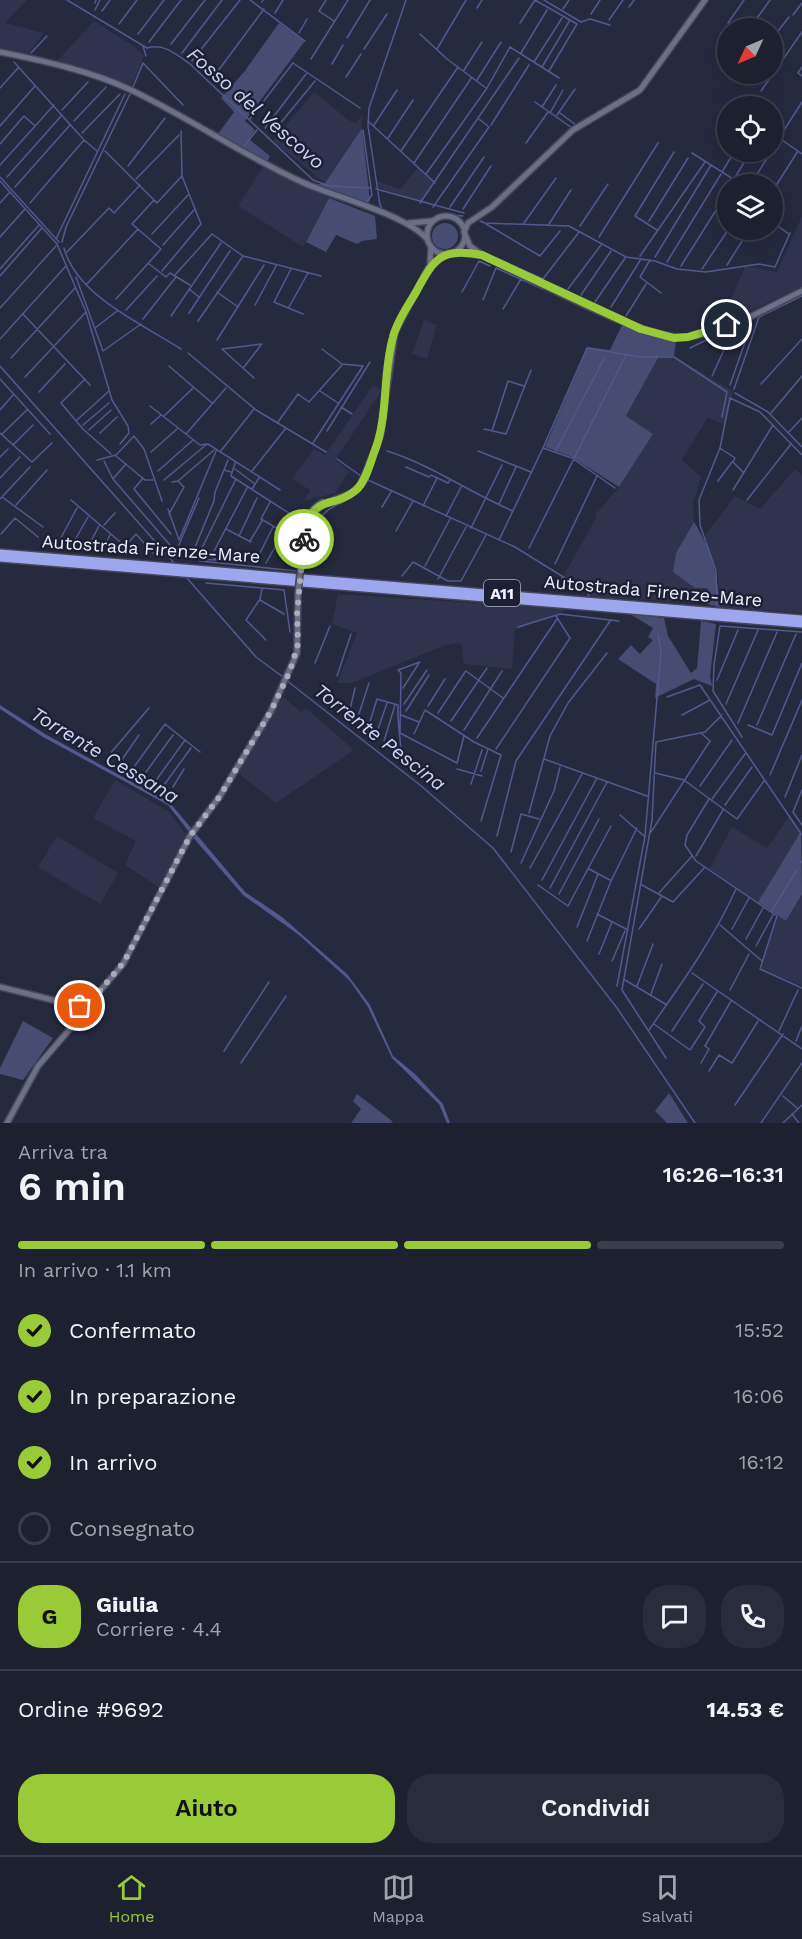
<!DOCTYPE html>
<html lang="it">
<meta charset="utf-8">
<style>
:root{--surface:#1c202f;--page:#292d3b;--text:#f1f3f6;--muted:#a0a3aa;--line:#3a3e4b;--accent:#98cb37}
body{margin:0;font-family:"Work Sans",sans-serif;background:var(--page);color:var(--text);height:100vh;display:flex;flex-direction:column;font-size:22px;white-space:nowrap}
*{box-sizing:border-box;margin:0}
p{font-size:20px;color:var(--muted)}
.icon{flex:none;width:33px;height:33px;fill:none;stroke:currentColor;stroke-width:2;stroke-linecap:round;stroke-linejoin:round}
.map{position:relative;height:1123px;overflow:hidden}
.drawer{display:flex;flex-direction:column;background:var(--surface);flex:1}
.drawer>*{flex:none}
.needle{width:39px;rotate:226deg}
.fabs{position:absolute;left:717px;top:18px;display:grid;gap:12px}
.fabs a{display:grid;place-items:center;width:66px;height:66px;border-radius:50%;background:var(--surface);box-shadow:0 6px 24px #0002,0 0 0 2px var(--line);font-size:30px}
.pin{position:absolute;display:grid;place-items:center;width:51px;height:51px;color:#fff;margin:-26px;border:3px solid #fff;border-radius:50%;box-shadow:0 2px 6px #0007}
.courier{position:absolute;display:grid;place-items:center;width:60px;height:60px;margin:-30px;border:4px solid #98cb37;border-radius:50%;background:#fff;color:#222;box-shadow:0 2px 8px #0007}
.summary em{font-style:normal;font-weight:600}
.summary div{display:flex;flex-direction:column-reverse}
.summary{display:flex;align-items:center;justify-content:space-between;height:102px;padding:0 18px}
h1{font-size:39px;font-weight:600;line-height:45px}
.bar{display:grid;grid-template-columns:repeat(4,1fr);gap:9px 6px;align-content:center;height:72px;padding:0 18px}
.bar i{height:8px;border-radius:4px;background:var(--line)}
.bar .on{background:var(--accent)}
.bar p{grid-column:span 4}
.line{display:flex;align-items:center;gap:15px;padding:0 18px;border-top:2px solid var(--line)}
.line div{flex:1}
.round{display:grid;place-items:center;flex:none;width:63px;height:63px;border-radius:24px;background:var(--page)}
ol{padding:0 18px;list-style:none}
li{display:flex;align-items:center;gap:18px;height:66px}
li p{margin-inline-start:auto}
li .icon{padding:6px;border-radius:50%;background:var(--accent);color:#111;stroke-width:4}
li:last-child{color:var(--muted)}
li i{width:33px;height:33px;border:3px solid var(--line);border-radius:50%}
.action{display:flex;gap:12px;margin-top:auto;padding:12px 18px}
.action a{flex:1;height:69px;border-radius:24px;background:var(--accent);color:#111;font-size:24px;font-weight:600;line-height:69px;text-align:center}
.action a+a{background:var(--page);color:var(--text)}
.dock{display:flex;justify-content:space-around;align-items:center;height:84px;border-top:2px solid var(--line);background:var(--surface);font-size:16px;color:var(--muted)}
.dock a{display:grid;justify-items:center;gap:3px}
.dock .on{color:var(--accent)}
.map>svg:first-child{display:block}
.built{fill:#2f334e}
.green{fill:#464c72}
.water{fill:#525990}
.lines{fill:none;stroke-linecap:round;stroke-linejoin:round}
.stream{stroke:#525990;stroke-width:1.5}
.secondary-casing{stroke:#464859;stroke-width:8}
.highway-casing{stroke:#464859;stroke-width:10}
.secondary{stroke:#6b6f88;stroke-width:5}
.highway{stroke:#9ca7ed;stroke-width:7}
.secondary-bridge-casing{stroke:#464859;stroke-width:8;stroke-linecap:butt}
.secondary-bridge{stroke:#6b6f88;stroke-width:5}
.done{stroke:#a9acba;stroke-width:6;stroke-dasharray:0 10.8}
.route{stroke:#98cb37;stroke-width:8}
.labels{text-anchor:middle;stroke-width:5;stroke-linejoin:round;paint-order:stroke}
.shield{fill:#1d2035;stroke:#b0b3c1;stroke-width:1.5}
.shield-label{font-size:16px;font-weight:bold;fill:#eff2fd}
.street-label{font-size:18px;fill:#eff2fd;stroke:#1d2035}
.water-label{font-size:20px;font-style:italic;fill:#cdd4f6;stroke:#1d2035}
</style>
<div class="map">
<svg width="802" height="1123" viewBox="0 0 802 1123">
<rect width="100%" height="100%" fill="#262a3f"/>
<path class="built" d="M0,0H27L5,23L44,33L28,54L0,47Z
M94,21L135,47L144,56L131,87L56,62Z
M314,92L350,121L356,123L362,115V128L325,183L273,141Z
M263,167L329,198L303,247L238,206Z
M418,168L434,184L420,202L377,187L376,181L400,189Z
M802,216V287L721,324L745,266L777,272Z
M424,320L437,325L427,359L412,354Z
M659,355L674,356L733,391L726,426L708,417L682,460L701,477L693,503L694,522L676,553L674,572L708,588L707,604L590,596V591L564,575L596,518L595,515L619,487L653,434L626,417Z
M373,385L382,390L335,460L349,471L335,493L304,501L310,490L292,479L314,449L325,455Z
M795,469L802,475V613L720,607L718,575L704,537L735,496L760,509Z
M338,594L428,600L569,609L515,630L512,669L464,664L461,643L443,646L352,683H337L357,633L332,624Z
M283,697L301,712L306,708L354,750L276,803L238,773Z
M115,780L169,812L187,836L160,888L125,865L136,841L93,818Z
M790,815L801,831L758,902L709,869L732,827L767,848Z
M57,836L118,873L100,904L38,867Z
M802,894V986L761,968L778,916L786,921Z"/>
<path class="green" d="M279,23L305,41L245,121L255,130L249,139L270,156L267,162L218,134L234,112L221,98L244,72Z
M362,128L370,201L365,206L315,185L325,183Z
M329,198L375,216L377,239L362,241L357,244L336,235L326,252L306,242Z
M432 236a13 13 0 1 1 26 0a13 13 0 1 1-26 0Z
M625,319L676,341L674,356H659L626,416L653,434L619,487L570,456L545,447L588,347L610,350Z
M694,522C711,549 718,575 720,607L707,604L708,588H695L673,572L676,553Z
M630,614L664,618L668,636L691,673L697,668L701,621L716,624L710,676L712,686L694,679L655,698L656,684L618,659L631,645L640,654L653,640L648,637L653,628Z
M801,831L802,894L786,921L758,902Z
M23,1021L53,1038L23,1080L0,1074V1068Z
M669,1093L688,1123H667L655,1111Z
M357,1094L391,1120L393,1123H351L361,1109L353,1101Z"/>
<path class="water" d="M0,705L45,734L170,803L245,892L282,917L347,974L370,1005L393,1056L415,1074L443,1104L450,1123H447L439,1104L392,1058L368,1007L350,981L299,935L243,895L197,842L168,805L43,737L0,709Z"/>
<g class="lines">
<path class="stream" d="M67,0L147,48C164,43 176,54 190,64L313,180L329,186L370,188
M250,0L305,41
M326,0L319,11L334,21
M535,0L577,24L549,71
M544,0L581,22L590,19L610,25
M262,2L263,0
M95,3L96,0
M629,7L634,0
M477,8L482,0
M563,9L569,0
M95,10L100,0
M102,11L110,0
M275,13L283,0
M591,14L600,0
M793,15L802,3
M609,20L623,0
M520,23L535,0
M728,23L744,0
M119,24L137,0
M750,28L770,0
M299,33L307,19
M138,34L164,0
M420,34L447,59L486,88
M347,38L370,0
M772,39L789,17
M149,42L181,0
M171,44L205,0
M143,46L146,56
M364,49L387,14
M437,49L466,0
M31,53L47,36
M182,53L222,0
M521,53L547,10
M311,59L348,0
M192,61L240,0
M14,62L84,140L97,151
M534,62L562,18
M143,63L183,105
M332,64L343,45
M542,67L570,20
M802,67L798,73L802,76
M464,70L482,42
M215,75L264,9
M346,77L361,54
M477,80L501,42
M133,87L143,63
M0,88L18,68
M761,91L802,32
M535,102L572,128
M542,107L556,85
M62,110L88,82
M550,113L563,90
M560,113L576,125
M557,115L575,89
M250,119L293,63L360,108
M74,121L106,87
M369,122L435,183
M374,125L397,90
M491,125L529,65
M0,126L35,86
M265,128L306,74
M363,130L372,195L365,204
M82,133L120,94
M276,134L274,131L315,81
M388,138L413,100
M779,138L802,154
M526,143L548,112
M0,144L24,116L34,125
M244,146L257,130
M772,149L802,102
M105,151L157,203L181,177
M401,151L458,67
M692,153L741,184
M414,163L472,77
M0,165L54,105
M128,166L165,118
M722,172L734,152
M426,174L487,88L510,47L559,78
M0,177L59,242
M7,177L62,115
M136,179L179,135
M0,181L57,244L86,312L112,400L128,426L129,433L120,444
M731,184L748,156L741,152
M751,184L771,152
M15,187L70,125
M376,189L464,213
M772,192L798,151
M0,203L9,193
M30,203L84,140
M420,203L519,58
M433,207L489,127L479,119
M450,207L484,157
M463,209L491,166
M383,210L380,205L368,126L369,108L406,0
M432,218L443,214L463,216
M480,221L485,223L569,226L626,257L655,261L677,269L706,272L759,264L775,267L790,233
M649,221L688,158
M772,222L789,234
M524,223L556,178
M486,224L540,256L560,231
M549,224L571,190
M580,226L608,184
M657,230L635,216L674,152
M152,234L188,195
M0,237L25,209
M599,237L658,143
M56,239L125,94
M62,242L66,227L130,94
M163,245L194,210
M64,248C77,296 141,323 181,349
M67,252L109,208L114,213L140,185
M640,256L705,162
M655,257L711,165
M496,258L543,279L579,232
M650,260L640,277L661,293
M667,262L721,174
M149,264L166,277L170,273L190,285
M727,265L749,230
M681,266L728,191
M496,268L543,289
M0,269L39,225
M291,269L274,302L303,314
M702,269L728,230
M162,271L201,224L182,176L181,131
M0,276L42,228
M174,276L212,234L243,256L321,276
M76,277L103,351L141,324
M86,285L138,229
M189,289L199,297
M568,289L601,245
M217,292L238,307
M462,292L479,261L490,266
M581,295L611,251
M116,299L161,249L132,224L154,200
M483,300L496,268
M595,302L625,258
M255,305L276,266
M289,307L308,273
M611,307L641,259
M0,308L56,246
M503,309L521,279
M126,310L157,276
M189,313L230,251
M23,314L90,385
M171,316L221,243
M626,316L646,284
M143,319L176,277
M198,321L243,256
M95,328L117,311
M0,339L66,266
M217,340L264,265
M690,348L733,327
M188,353L256,410L326,452
M11,358L75,288
M0,366L175,564
M169,366L212,403
M244,367L261,345
M712,376L734,328
M25,377L86,312
M254,378L222,349L262,344
M0,379L50,434
M85,379L61,403L83,429L111,454
M761,384L802,339
M730,385L751,325L746,321
M734,389L759,317L802,296
M320,391L338,403
M39,392L65,364
M735,393L768,412L802,447
M150,406L200,445L208,444L280,490
M341,407L352,414
M0,410L13,395
M771,413L802,376
M164,416L193,388
M77,420L109,391
M278,422L298,394L309,402L342,365
M151,424L161,415
M83,425L109,403
M484,429L506,434L531,370
M89,430L111,410
M327,431L370,362
M492,431L508,381L524,386
M789,432L802,418
M0,433L32,462L52,443
M100,433L117,417
M2,434L27,410
M186,434L226,388
M313,443L363,366L342,364L322,349
M13,445L33,425
M543,448L572,458L615,488
M720,448L735,458L733,462L743,472
M387,451C432,465 470,493 513,511
M478,451L531,472
M151,452L177,429
M220,452L254,409
M555,452L605,357
M116,456L145,480H153
M0,457L8,449
M337,459L361,476
M97,460L116,455L134,436L144,449L162,501
M228,460L224,470L231,472
M104,461L113,479L176,552
M235,463L231,476L295,517
M406,467L429,477L431,475L448,483L450,480
M235,469L255,484
M158,471L193,440
M252,471L286,428
M0,478L20,457
M143,478L134,489L171,534
M113,479L125,465
M164,480L207,444
M368,480L515,547L586,591L589,596
M178,481L214,450
M718,481L732,462
M252,489L259,478
M733,490L773,425
M2,497L43,527
M199,498L178,547C184,562 204,559 218,560
M0,499L30,467
M71,500L125,546
M747,500L791,444
M270,502L261,519L292,537
M499,504L516,467
M16,505L47,470
M423,506L437,478
M382,507L391,492
M168,509L179,540L216,451
M169,514L184,487L178,481L172,482
M446,516L461,487
M104,525L115,513
M471,528L502,465
M226,529L251,542
M396,531L413,501
M1,534L15,518L38,537
M239,536L257,498
M499,540L543,448L587,348L640,357H674L727,392L722,417
M250,541L262,521
M57,545L77,508
M71,547L88,517
M88,547L99,526
M529,548L626,355
M103,549L110,535
M121,551L136,534L153,553
M212,555L247,488
M191,557L214,501L215,492L224,470
M217,560L201,550L236,479
M200,561L296,571
M256,561L273,527
M266,563L283,533
M290,563C297,540 299,510 323,499
M555,564L597,476
M308,566C313,535 310,515 343,502
M425,566L450,519
M402,576L413,562L448,581H461L486,535
M186,577L256,657L283,677
M438,579L466,527
M206,583L284,590L290,632
M262,589L260,599L246,620L266,640
M555,590L562,578
M260,600L284,614
M717,605L716,571L700,525L699,500L720,448L730,398L760,412L802,455
M518,627L560,614L619,621
M420,662L398,670L401,673L400,733L457,763L464,736
M315,663L330,626
M466,671L503,698
M337,676L351,634
M286,680L420,785L493,848L617,1008L695,1123
M717,680L738,630
M403,688L419,663
M667,697L700,685L802,835
M404,704L427,670
M726,704L758,630
M428,706L445,679
M406,711L429,675
M438,713L465,672
M349,714L355,688
M401,715L419,722
M682,715L710,700
M357,720L369,683
M451,721L487,668
M738,723L777,632
M748,725L772,735L802,663
M757,725L796,634
M368,728L377,699L398,705C397,723 401,738 401,756
M464,730L502,671
M414,734L425,710L474,742L501,755L481,821
M376,735L387,703
M742,737L713,691L714,665L720,626L802,632
M477,738L557,619
M384,741L395,705
M496,749L570,638L556,616
M109,755L149,708
M544,759L647,796
M121,761L139,735
M134,767L165,724L200,752
M457,769L482,776
M481,771L488,749
M146,772L173,735
M655,773L684,780L737,819L764,781
M770,775L802,700
M157,779L185,740
M471,784L482,750
M164,785L191,748
M700,786L732,740
M173,787L184,769
M802,790L793,812L802,825
M785,797L802,755
M709,799L687,835L685,845L696,861L777,916L760,969L802,988
M712,799L745,754
M725,805L752,767
M529,813L550,736L568,703L607,653
M620,815L644,836
M651,832L710,741L702,734
M497,836L516,761L610,621
M511,852L521,814L539,819
M696,856L723,810
M521,863L554,791L560,767
M800,863L802,861
M530,868L582,774
M589,869L610,880
M542,880L597,778
M538,885L568,906L611,826
M642,885L673,902L705,867
M550,888L607,782
M659,893L692,856
M559,894L599,819
M771,912L797,870
M597,914L628,930
M720,925L762,961
M577,927L598,874
M639,929L662,896
M732,929L749,898
M746,939L763,908
M587,941L611,881L637,828
M756,946L773,915
M599,954L612,922
M612,961L625,931
M692,973L802,1049
M625,980L667,1005
M617,986L645,836L661,652L658,634
M637,986L653,944
M730,990L749,954
M651,994L662,964
M654,1024L690,1050L705,1027L699,1021L717,992
M649,1030C681,984 713,940 736,889
M672,1031L703,984
M779,1031L798,990
M796,1041L802,1026
M224,1051L269,982
M666,1058L622,990L652,820L656,742L705,732L722,715
M241,1063L286,996
M701,1063L709,1049L705,1046L731,1001
M709,1071L719,1055L732,1063L758,1021
M783,1096L797,1108
M735,1105L783,1034
M792,1114L799,1123
M761,1123L802,1063
M783,1123L802,1105"/>
<defs>
<path id="secondary" d="M0,52C44,61 91,71 131,90C190,118 244,156 304,183C335,197 407,215 427,239
M427 235a19 19 0 1 1 38 0a19 19 0 1 1-38 0Z
M409,223L432,221
M464,232L470,246L482,255C525,275 648,343 688,337C728,332 766,308 802,291
M464,232L468,223L492,207L573,130L640,90L705,0
M454,252L478,255
M430,267L431,246
M301,563L306,529L311,514L324,504L354,492L361,484L380,437L395,332L429,267L448,253
M0,987L77,1006
M74.5 1011a4.5 4.5 0 1 1 9 0a4.5 4.5 0 1 1-9 0Z
M83,1011L123,964L190,836L220,796L271,711L297,653L298,593
M7,1123L38,1066L82,1015"/>
<path id="highway" d="M0,553L802,619
M0,558L802,624"/>
</defs>
<use href="#secondary" class="secondary-casing"/>
<use href="#highway" class="highway-casing"/>
<use href="#secondary" class="secondary"/>
<use href="#highway" class="highway"/>
<defs>
<path id="secondary-bridge" d="M298,593L301,563"/>
</defs>
<use href="#secondary-bridge" class="secondary-bridge-casing"/>
<use href="#secondary-bridge" class="secondary-bridge"/>
</g>
<g class="lines">
<path class="done" d="M80,1006L83,1011L124,962L190,836L220,796L271,711L290,671L298,644L297,614L304,539"/>
<path class="route" d="M304,539C312,490 332,511 356,490C365,483 370,464 374,453C389,416 382,375 393,337C397,321 408,306 416,292C435,257 441,248 482,255L641,329L674,338L688,337L727,325"/>
</g>
<g class="labels">
<rect class="shield" x="484" y="580" width="36" height="26" rx="4.5"/>
<g class="shield-label">
<text x="502" y="599">A11</text>
</g>
<g class="street-label">
<text transform="translate(151 549) rotate(4)" y="6">Autostrada Firenze-Mare</text>
<text transform="translate(653 591) rotate(5)" y="6">Autostrada Firenze-Mare</text>
</g>
<g class="water-label">
<text transform="translate(256 108) rotate(41)" y="7">Fosso del Vescovo</text>
<text transform="translate(380 737) rotate(38)" y="7">Torrente Pescina</text>
<text transform="translate(105 755) rotate(31)" y="7">Torrente Cessana</text>
</g>
</g>
</svg>
<div class="fabs">
<a><svg class="needle" viewBox="-14 -14 28 28"><path d="M0-13l5 13h-10z" fill="#e53935"/><path d="M0 13l5-13h-10z" fill="#a0a3aa"/></svg></a>
<a><svg class="icon" aria-label="locate" viewBox="0 0 24 24"><circle cx="12" cy="12" r="6"/><path d="M12 2v4M12 18v4M2 12h4M18 12h4"/></svg></a>
<a><svg class="icon" aria-label="layers" viewBox="0 0 24 24"><path d="M12 4l9 5-9 5-9-5zM3 14l9 5 9-5"/></svg></a>
</div>
<div class="pin" style="left:80px;top:1006px;background:#ea580c"><svg class="icon" aria-label="bag" viewBox="0 0 24 24"><path d="M5 8h14l-1 12H6zM9 8a3 3 0 0 1 6 0"/></svg></div>
<div class="pin" style="left:727px;top:325px;background:#1f2937"><svg class="icon" aria-label="home" viewBox="0 0 24 24"><path d="M3 11l9-7 9 7M6 9v11h12V9"/></svg></div>
<div class="courier" style="left:304px;top:539px"><svg class="icon" aria-label="bike" viewBox="0 0 24 24"><circle cx="6" cy="16" r="4"/><circle cx="18" cy="16" r="4"/><path d="M6 16l4-8h5l3 8M10 8l3 8H6M13 5h3"/></svg></div>
</div>
<section class="drawer">
<div class="summary"><div><h1>6 min</h1><p>Arriva tra</p></div><em>16:26–16:31</em></div>
<div class="bar"><i class="on"></i><i class="on"></i><i class="on"></i><i></i><p>In arrivo · 1.1 km</p></div>
<ol>
<li><svg class="icon" aria-label="check" viewBox="0 0 24 24"><path d="M5 12l5 5 9-10"/></svg>Confermato<p>15:52</p></li>
<li><svg class="icon" aria-label="check" viewBox="0 0 24 24"><path d="M5 12l5 5 9-10"/></svg>In preparazione<p>16:06</p></li>
<li><svg class="icon" aria-label="check" viewBox="0 0 24 24"><path d="M5 12l5 5 9-10"/></svg>In arrivo<p>16:12</p></li>
<li><i></i>Consegnato</li>
</ol>
<div class="line" style="height:108px"><b class="round" style="background:var(--accent);color:#111">G</b><div><b>Giulia</b><p>Corriere · 4.4</p></div><a class="round"><svg class="icon" aria-label="chat" viewBox="0 0 24 24"><path d="M4 5h16v11H9l-5 4z"/></svg></a><a class="round"><svg class="icon" aria-label="phone" viewBox="0 0 24 24"><path d="M5 4h4l2 5-3 2q2 4 5 5l2-3 5 2v4C11 20 4 13 5 4z"/></svg></a></div>
<div class="line" style="height:78px"><div>Ordine #9692</div><b>14.53 €</b></div>
<div class="action"><a>Aiuto</a><a>Condividi</a></div>
</section>
<nav class="dock">
<a class="on"><svg class="icon" aria-label="home" viewBox="0 0 24 24"><path d="M3 11l9-7 9 7M6 9v11h12V9"/></svg>Home</a>
<a><svg class="icon" aria-label="map" viewBox="0 0 24 24"><path d="M3 6l6-2 6 2 6-2v14l-6 2-6-2-6 2zM9 4v14M15 6v14"/></svg>Mappa</a>
<a><svg class="icon" aria-label="saved" viewBox="0 0 24 24"><path d="M7 4h10v16l-5-4-5 4z"/></svg>Salvati</a>
</nav>
